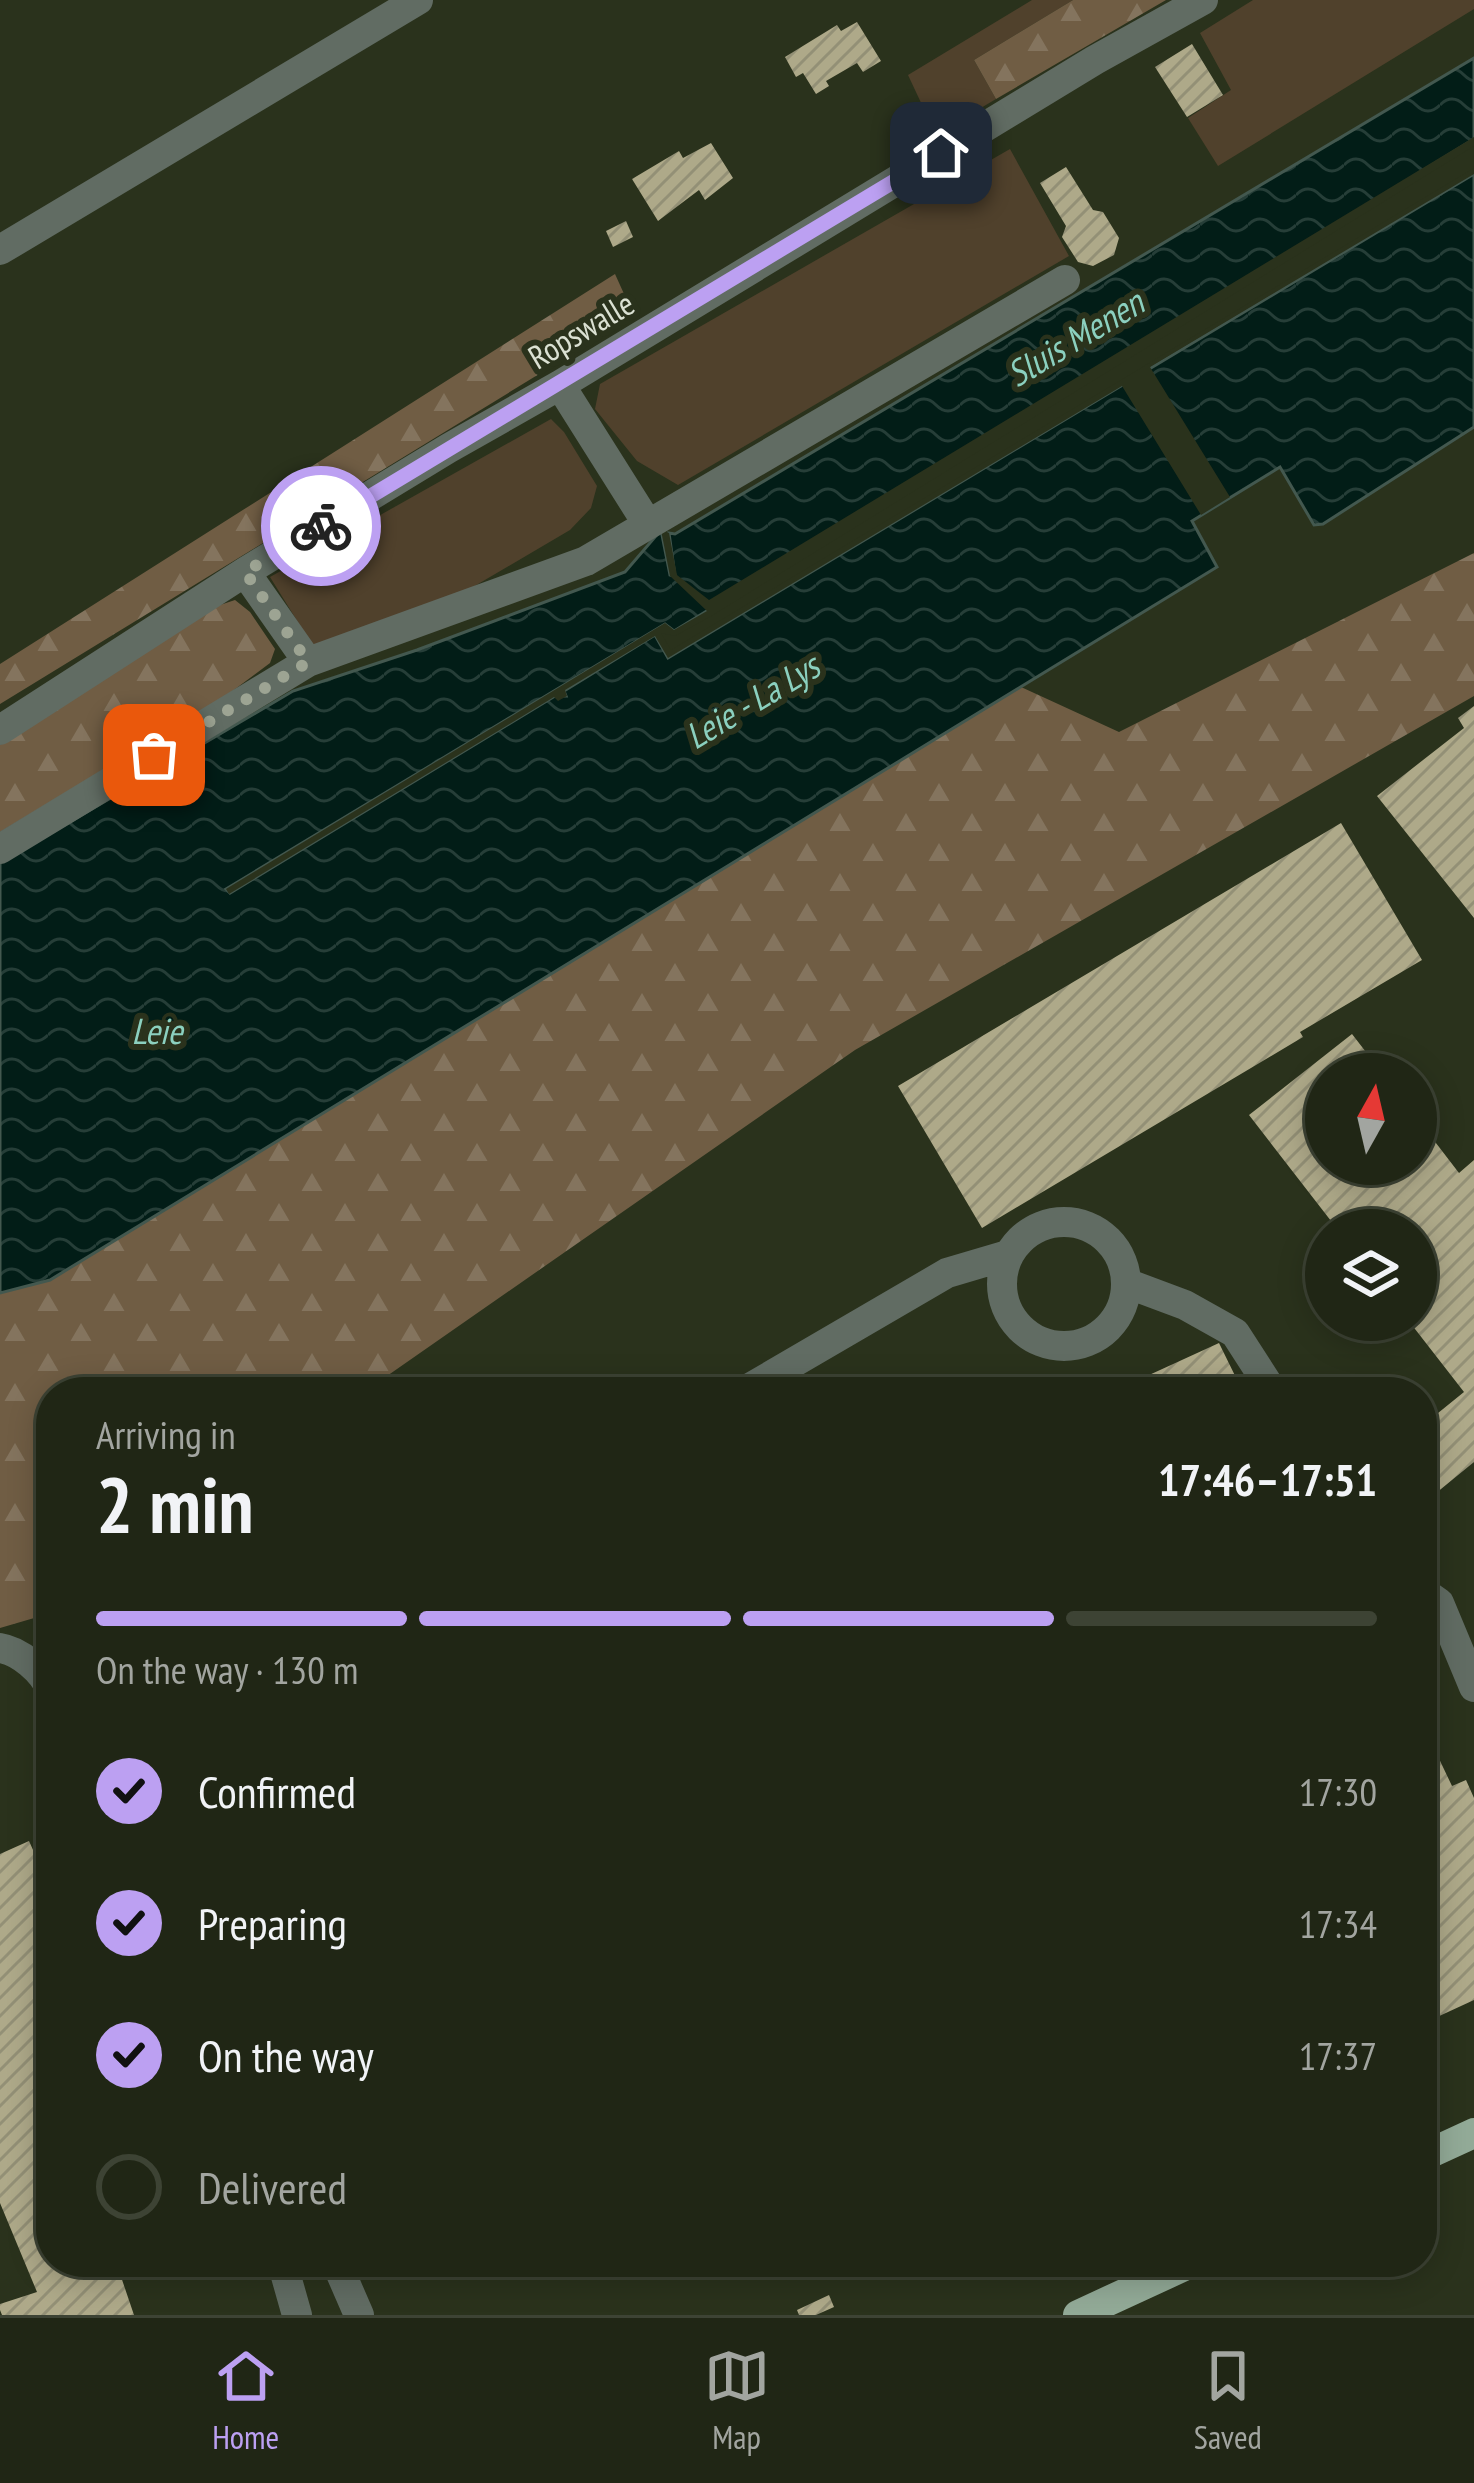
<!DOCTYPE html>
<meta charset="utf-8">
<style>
:root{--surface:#202615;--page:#2d3222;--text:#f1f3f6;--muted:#a2a5a0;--line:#3d4334;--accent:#bca0f2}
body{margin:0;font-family:"PT Sans Narrow",sans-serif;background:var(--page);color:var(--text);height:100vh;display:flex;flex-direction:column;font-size:45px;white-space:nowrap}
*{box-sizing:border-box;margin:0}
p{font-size:39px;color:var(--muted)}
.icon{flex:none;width:66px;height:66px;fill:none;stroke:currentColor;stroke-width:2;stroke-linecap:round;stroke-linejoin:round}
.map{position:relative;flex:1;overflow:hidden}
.drawer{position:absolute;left:36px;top:1377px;width:1401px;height:900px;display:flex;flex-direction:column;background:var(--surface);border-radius:48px;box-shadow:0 6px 30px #0003,0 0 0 3px var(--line)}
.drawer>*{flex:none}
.needle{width:78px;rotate:8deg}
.tools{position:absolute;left:1305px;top:1053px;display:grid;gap:24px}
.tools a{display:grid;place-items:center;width:132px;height:132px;border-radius:50%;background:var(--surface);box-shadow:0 6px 30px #0003,0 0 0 3px var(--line);font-size:60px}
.pin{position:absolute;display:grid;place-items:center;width:102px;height:102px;color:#fff;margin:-51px;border-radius:24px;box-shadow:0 6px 18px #0006}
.courier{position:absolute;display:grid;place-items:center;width:120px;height:120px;margin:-60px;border:9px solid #bca0f2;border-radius:50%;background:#fff;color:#222;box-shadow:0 3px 15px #0007}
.head em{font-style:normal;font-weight:700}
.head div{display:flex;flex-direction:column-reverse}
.head{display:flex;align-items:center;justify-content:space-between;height:204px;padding:0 60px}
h1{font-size:78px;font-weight:700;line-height:90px}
.bar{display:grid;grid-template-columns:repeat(4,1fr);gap:18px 12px;align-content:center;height:144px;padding:0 60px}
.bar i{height:15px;border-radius:9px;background:var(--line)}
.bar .active{background:var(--accent)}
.bar p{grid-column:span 4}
ol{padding:0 60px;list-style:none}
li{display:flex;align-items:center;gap:36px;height:132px}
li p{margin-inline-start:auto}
li .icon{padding:12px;border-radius:50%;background:var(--accent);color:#111;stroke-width:4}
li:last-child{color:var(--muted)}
li i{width:66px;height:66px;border:6px solid var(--line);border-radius:50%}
.tab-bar{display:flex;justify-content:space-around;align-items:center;height:168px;border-top:3px solid var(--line);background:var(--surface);font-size:33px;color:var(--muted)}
.tab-bar a{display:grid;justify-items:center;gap:6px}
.tab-bar .active{color:var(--accent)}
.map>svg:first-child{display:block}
.grass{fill:#50412c}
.forest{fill:url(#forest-firs)}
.water{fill:url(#water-waves);stroke:#43584f;stroke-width:3}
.pier{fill:#2a321c}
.building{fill:url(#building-hatch)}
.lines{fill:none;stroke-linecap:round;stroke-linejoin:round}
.minor{stroke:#616c63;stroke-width:30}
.major{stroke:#92aa97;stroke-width:30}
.done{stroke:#9da493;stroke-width:12;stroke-dasharray:0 21.6}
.route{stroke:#bca0f2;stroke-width:15}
.labels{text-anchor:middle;stroke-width:12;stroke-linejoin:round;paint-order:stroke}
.street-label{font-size:33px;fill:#dbe1d3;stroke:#2a321c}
.water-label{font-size:36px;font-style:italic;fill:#8bd0bf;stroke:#2a321c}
</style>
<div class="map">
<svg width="1474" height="2315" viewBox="0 0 1474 2315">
<defs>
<pattern id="forest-firs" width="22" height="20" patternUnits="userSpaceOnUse" patternTransform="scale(3)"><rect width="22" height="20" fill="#705d44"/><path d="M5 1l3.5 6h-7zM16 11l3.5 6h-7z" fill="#84745e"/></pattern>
<pattern id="water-waves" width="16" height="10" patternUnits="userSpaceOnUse" patternTransform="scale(3)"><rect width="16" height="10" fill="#021d17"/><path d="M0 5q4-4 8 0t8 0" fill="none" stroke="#263e38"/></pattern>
<pattern id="building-hatch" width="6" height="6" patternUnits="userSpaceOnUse" patternTransform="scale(3)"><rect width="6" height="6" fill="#aea989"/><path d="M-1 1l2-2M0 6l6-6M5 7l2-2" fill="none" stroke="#939076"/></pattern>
</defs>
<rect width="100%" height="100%" fill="#2a321c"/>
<path class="grass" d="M1032,0H1073L974,60L996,99L932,137L911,115L923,107L908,75Z
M1253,0H1474V9L1218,166L1188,118L1231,90L1200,33Z
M1010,149L1069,256L678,485L637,461L595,409L600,384Z
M551,419L564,432L597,486L591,508L570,530L444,604L317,653L270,577Z"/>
<path class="forest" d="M1073,0H1166L996,99L974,60Z
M615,274L634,316L0,704V664Z
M1474,553V696L855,1050L364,1392H51V1610L41,1616L0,1628V1293L50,1280L1021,687L1119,732Z
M235,600L250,612L275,649L270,663L223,698L0,832V745L214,607Z"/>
<path class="water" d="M1474,58V139L710,609L674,631L665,624L226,889L230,893L555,696H566L564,691L655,635L668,658L1474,174V427L1323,524L1314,525L1280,467L1192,521L1217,567L50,1280L0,1293V863L293,691L417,650L625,572L661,530L670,575L675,576L669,533L675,534Z"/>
<path class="pier" d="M1474,137V146L713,615L675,636L661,633L671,650L1474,168V174L1150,367L1230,497L1201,515L1122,386L668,658L655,636L565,690L567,696L558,701L554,697L229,894L226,889L665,623L674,630L707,611L670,576L661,530L669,533L677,575L709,600Z"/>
<path class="building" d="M857,22L881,61L863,72L857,63L826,81L829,86L816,94L803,73L796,77L785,57L837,25L841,31Z
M1192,44L1223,95L1187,117L1155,67Z
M711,143L733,178L705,200L699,190L658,221L632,179L679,151L683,158Z
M1066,167L1093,210L1103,212L1119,238L1114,255L1093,266L1078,262L1062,237L1066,226L1040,183Z
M626,221L633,237L613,247L606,231Z
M1474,706V918L1377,796L1464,728L1458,718Z
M1341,823L1422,960L1300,1032L1303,1037L982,1228L898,1086Z
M1352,1034L1383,1074H1326V1164H1416V1117L1459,1173L1474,1160V1462L1430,1498L1422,1489V1426L1464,1392L1408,1320H1416V1230H1338L1249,1115Z
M1219,1343L1243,1392H1112Z
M1422,1723L1452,1786L1466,1780L1474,1798V2000L1422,2024Z
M29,1841L51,1890V2262H116L134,2315H2L0,2310V2304L37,2292L0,2203V1854Z
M829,2295L834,2307L816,2315H799L797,2310Z"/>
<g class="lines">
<path class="minor" d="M0,250L418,0
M560,385L647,523
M245,572L308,662
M0,730L245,572L449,448L560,385L1095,60L1203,0
M0,849L308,662L586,561L1065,280
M1002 1284a62 62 0 1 1 124 0a62 62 0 1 1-124 0Z
M1126,1283L1185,1305L1235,1333L1273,1392
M743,1392L947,1273L1008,1255
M1422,1591L1439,1603L1474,1687
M0,1648C20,1651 43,1671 51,1690
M282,2262L297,2315
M336,2262L359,2315"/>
<path class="major" d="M1422,2157L1474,2133
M1078,2315L1193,2262"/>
</g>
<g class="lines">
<path class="done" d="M154,755L308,662L245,572L321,526"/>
<path class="route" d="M321,526L941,153"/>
</g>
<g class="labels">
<g class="street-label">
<text transform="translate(581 330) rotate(-31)" y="12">Ropswalle</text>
</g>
<g class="water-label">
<text transform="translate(1075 338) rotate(-31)" y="13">Sluis Menen</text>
<text transform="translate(752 701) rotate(-31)" y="13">Leie - La Lys</text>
<text x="157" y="1044">Leie</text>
</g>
</g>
</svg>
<div class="tools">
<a><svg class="needle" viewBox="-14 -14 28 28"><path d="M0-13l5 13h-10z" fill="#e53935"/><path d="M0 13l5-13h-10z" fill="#a2a5a0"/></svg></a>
<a><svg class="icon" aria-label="layers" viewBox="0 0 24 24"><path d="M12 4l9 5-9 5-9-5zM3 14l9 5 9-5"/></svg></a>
</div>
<div class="pin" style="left:154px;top:755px;background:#ea580c"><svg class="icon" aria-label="bag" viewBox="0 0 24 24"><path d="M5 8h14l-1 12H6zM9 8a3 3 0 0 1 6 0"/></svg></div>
<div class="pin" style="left:941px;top:153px;background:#1f2937"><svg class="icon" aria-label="home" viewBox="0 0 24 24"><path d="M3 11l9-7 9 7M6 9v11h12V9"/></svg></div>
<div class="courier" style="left:321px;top:526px"><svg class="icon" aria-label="bike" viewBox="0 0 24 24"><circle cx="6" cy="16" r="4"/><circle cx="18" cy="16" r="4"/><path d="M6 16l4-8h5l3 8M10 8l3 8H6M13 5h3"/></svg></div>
<section class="drawer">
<div class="head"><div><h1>2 min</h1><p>Arriving in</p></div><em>17:46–17:51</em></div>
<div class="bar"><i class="active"></i><i class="active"></i><i class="active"></i><i></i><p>On the way · 130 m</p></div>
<ol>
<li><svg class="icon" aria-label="check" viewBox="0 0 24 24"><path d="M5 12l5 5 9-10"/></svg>Confirmed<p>17:30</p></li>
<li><svg class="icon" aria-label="check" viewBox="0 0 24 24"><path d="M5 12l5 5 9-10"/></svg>Preparing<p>17:34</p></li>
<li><svg class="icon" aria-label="check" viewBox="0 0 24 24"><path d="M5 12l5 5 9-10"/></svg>On the way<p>17:37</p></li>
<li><i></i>Delivered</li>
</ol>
</section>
</div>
<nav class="tab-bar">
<a class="active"><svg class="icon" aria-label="home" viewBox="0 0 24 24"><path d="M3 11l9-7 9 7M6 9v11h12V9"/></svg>Home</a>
<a><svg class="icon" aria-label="map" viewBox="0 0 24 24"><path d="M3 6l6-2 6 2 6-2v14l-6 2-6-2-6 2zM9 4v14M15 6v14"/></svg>Map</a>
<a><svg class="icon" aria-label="saved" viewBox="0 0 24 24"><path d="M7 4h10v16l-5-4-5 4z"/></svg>Saved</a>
</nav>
